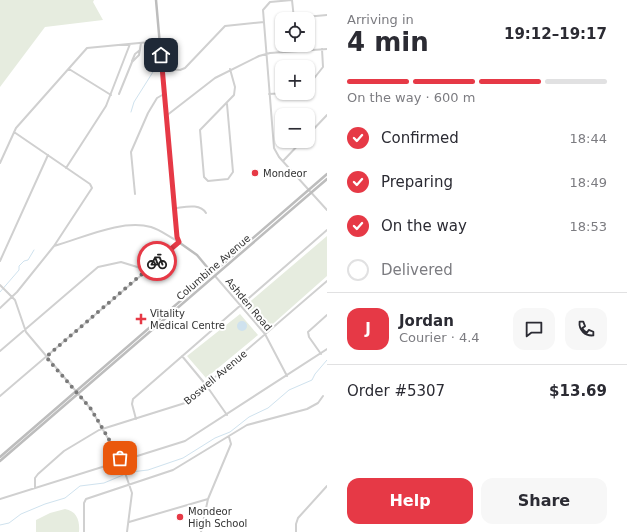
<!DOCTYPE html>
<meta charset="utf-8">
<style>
:root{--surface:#fff;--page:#f7f7f7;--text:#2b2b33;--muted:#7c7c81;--line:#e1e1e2;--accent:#e63946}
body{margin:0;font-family:"DejaVu Sans",sans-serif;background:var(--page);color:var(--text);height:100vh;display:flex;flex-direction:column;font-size:15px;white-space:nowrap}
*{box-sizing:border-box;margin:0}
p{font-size:13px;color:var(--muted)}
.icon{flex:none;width:22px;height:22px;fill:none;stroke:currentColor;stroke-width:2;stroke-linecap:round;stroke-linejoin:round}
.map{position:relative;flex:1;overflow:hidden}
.drawer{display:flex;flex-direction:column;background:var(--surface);width:300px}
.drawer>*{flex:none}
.buttons{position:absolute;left:275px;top:12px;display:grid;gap:8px}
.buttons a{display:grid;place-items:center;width:40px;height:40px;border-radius:8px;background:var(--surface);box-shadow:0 1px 3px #0004;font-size:20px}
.pin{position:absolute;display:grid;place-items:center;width:34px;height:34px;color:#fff;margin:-17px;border-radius:8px;box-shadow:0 2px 6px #0006}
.courier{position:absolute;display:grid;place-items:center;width:40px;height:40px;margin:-20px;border:3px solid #e63946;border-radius:50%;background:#fff;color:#222;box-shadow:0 1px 5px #0007}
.overview em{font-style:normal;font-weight:800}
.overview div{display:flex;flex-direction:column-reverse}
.overview{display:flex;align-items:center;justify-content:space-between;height:68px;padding:0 20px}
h1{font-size:26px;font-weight:800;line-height:30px}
.bar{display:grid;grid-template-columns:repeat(4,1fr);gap:6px 4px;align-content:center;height:48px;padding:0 20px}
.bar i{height:5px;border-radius:3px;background:var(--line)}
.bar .current{background:var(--accent)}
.bar p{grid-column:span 4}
.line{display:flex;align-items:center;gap:10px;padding:0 20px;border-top:1px solid var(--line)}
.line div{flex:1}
.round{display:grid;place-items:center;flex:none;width:42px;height:42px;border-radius:12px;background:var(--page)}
ol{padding:0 20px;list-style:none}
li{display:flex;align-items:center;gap:12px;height:44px}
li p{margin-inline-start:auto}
li .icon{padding:4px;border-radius:50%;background:var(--accent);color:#fff;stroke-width:4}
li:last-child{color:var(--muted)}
li i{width:22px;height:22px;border:2px solid var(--line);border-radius:50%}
.primary-button{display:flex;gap:8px;margin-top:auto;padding:8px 20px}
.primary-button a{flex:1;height:46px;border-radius:12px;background:var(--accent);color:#fff;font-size:16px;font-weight:800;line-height:46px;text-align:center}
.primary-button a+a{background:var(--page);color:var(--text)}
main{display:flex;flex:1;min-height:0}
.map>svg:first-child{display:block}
.green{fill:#e6ecdf}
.water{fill:#cfe2ee}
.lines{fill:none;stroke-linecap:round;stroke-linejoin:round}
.stream{stroke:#cfe2ee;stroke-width:1}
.street{stroke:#d0d0d0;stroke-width:2}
.secondary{stroke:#bdbdbd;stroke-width:2.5}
.done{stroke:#7a7a7a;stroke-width:4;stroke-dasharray:0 7.2}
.route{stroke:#e63946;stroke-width:5}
.poi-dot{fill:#e63946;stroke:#fff;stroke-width:1.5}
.labels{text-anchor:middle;stroke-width:4;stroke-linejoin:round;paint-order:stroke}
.poi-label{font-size:10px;fill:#333;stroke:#fff;text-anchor:start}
.street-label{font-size:10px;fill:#333;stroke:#fff}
</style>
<main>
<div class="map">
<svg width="327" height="532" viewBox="0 0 327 532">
<rect width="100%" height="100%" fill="#fff"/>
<path class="green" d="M0,0H94L93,2L103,20L45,27L0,87Z
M327,236V276L266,330L245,306Z
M240,314L258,335L206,378L187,356Z
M65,509C77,511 80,521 79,532H36V520L50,513Z"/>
<path class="water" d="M237 326a5 5 0 1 1 10 0a5 5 0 1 1-10 0Z"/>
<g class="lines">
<path class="stream" d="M131,112L134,102L158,64
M0,292L19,270V266L24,261L28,260L34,250
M131,472L148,470L183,458L215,438L230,432L249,417L268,408L289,390L312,380L315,374L327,360
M0,525L9,523L21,514L45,504L65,498L80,486L104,483L123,475"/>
<path class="street" d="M292,0L270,2L263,10L274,148L279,157L327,210
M292,0L294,19
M294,18L327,15
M296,45L297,51
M132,61L135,54L140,50
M69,69L111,95
M162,69L180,70L185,68L225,26L264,22
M308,86L323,67L322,49
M119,94L132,62L139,55L141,43
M269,94L287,93
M227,104L233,172L228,179L208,181L204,177L200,130L234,95L235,87L230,69
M166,116L215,78L259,56L270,53L327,49
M308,135L327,115
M283,161L302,141
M0,163L16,128L87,48L160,41
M66,168L106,106L130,44
M135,194L131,152L148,113L157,98L164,94
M175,208C185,207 200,203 206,213
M54,246C83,238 121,219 151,227C161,230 169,237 178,241
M0,261L48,155
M215,276L265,334L287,376
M0,285L15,300L26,332L91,409L121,461L132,493L127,532
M0,308L17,292L54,246L92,188L90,184L14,132
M0,351L98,267L121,262L147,270
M321,354L309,337L308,332L327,315
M182,356L206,385L227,415
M0,396L179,243
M136,419L132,404L133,399L327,230
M35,488V478L38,474L64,451L99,430L185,403L327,281
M0,499L185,441L327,349
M129,522L208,499
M84,532V503L86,499L173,470L247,425L307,409L318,403L323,396
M201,532L208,499L231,444L229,437
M296,532V524L298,518L327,486"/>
<path class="secondary" d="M156,0L177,239L180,243L197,255L212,273
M0,457L327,174
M0,461L327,179"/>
</g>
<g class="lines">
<path class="done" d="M120,458L91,409L46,357L157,261"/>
<path class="route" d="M157,261L179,242L177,237L161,55"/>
</g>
<g class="poi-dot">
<circle cx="255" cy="173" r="4"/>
<path d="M139 313h4v4h4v4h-4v4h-4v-4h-4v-4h4z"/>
<circle cx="180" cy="517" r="4"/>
</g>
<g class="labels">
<g class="poi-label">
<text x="263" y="177">Mondeor</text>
<text x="150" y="317">Vitality<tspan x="150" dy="12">Medical Centre</tspan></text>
<text x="188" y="515">Mondeor<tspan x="188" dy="12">High School</tspan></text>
</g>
<g class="street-label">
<text transform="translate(213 267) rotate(-41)" y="4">Columbine Avenue</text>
<text transform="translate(249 304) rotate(50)" y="4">Ashden Road</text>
<text transform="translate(215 377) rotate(-40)" y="4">Boswell Avenue</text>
</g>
</g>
</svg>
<div class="buttons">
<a><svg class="icon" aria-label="locate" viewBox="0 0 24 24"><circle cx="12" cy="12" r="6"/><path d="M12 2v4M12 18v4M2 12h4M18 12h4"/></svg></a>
<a>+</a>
<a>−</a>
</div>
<div class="pin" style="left:120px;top:458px;background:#ea580c"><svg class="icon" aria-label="bag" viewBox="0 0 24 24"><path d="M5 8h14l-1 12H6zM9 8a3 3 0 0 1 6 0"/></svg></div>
<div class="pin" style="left:161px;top:55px;background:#1f2937"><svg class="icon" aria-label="home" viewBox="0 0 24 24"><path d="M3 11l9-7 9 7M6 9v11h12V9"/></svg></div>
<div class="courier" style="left:157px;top:261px"><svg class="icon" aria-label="bike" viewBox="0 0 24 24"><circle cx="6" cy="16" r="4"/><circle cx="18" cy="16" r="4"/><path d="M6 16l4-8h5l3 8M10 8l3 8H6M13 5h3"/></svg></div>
</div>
<section class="drawer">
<div class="overview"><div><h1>4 min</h1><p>Arriving in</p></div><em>19:12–19:17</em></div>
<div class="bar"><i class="current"></i><i class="current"></i><i class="current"></i><i></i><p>On the way · 600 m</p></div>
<ol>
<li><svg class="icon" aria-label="check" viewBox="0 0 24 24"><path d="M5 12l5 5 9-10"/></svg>Confirmed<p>18:44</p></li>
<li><svg class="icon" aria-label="check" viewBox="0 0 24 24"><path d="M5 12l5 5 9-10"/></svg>Preparing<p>18:49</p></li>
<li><svg class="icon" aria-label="check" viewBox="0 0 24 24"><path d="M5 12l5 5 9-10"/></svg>On the way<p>18:53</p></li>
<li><i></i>Delivered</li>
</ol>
<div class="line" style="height:72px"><b class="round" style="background:var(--accent);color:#fff">J</b><div><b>Jordan</b><p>Courier · 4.4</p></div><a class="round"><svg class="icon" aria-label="chat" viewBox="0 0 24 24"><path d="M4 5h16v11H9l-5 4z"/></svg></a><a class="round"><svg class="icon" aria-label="phone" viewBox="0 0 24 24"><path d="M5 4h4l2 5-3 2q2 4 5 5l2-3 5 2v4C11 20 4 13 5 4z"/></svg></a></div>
<div class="line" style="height:52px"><div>Order #5307</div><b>$13.69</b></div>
<div class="primary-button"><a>Help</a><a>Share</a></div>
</section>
</main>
